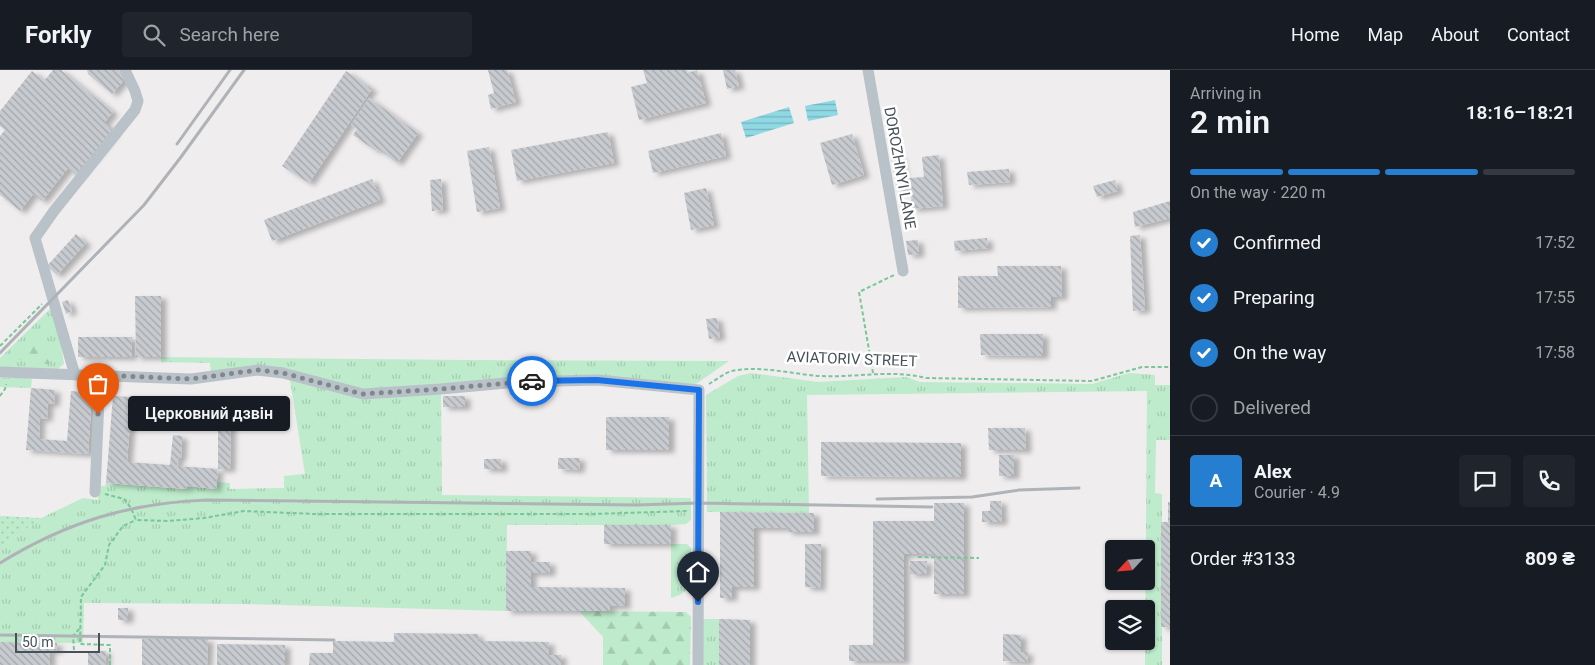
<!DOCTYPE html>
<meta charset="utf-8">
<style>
:root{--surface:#171b24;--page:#20242c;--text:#f1f3f6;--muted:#9ea1a6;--line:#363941;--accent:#267ed0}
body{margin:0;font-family:Roboto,sans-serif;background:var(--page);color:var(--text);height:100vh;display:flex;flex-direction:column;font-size:19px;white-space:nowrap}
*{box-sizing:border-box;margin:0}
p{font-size:16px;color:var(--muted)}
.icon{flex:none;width:28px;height:28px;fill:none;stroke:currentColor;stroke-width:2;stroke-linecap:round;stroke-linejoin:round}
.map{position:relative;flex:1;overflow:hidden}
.sheet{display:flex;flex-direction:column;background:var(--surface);width:425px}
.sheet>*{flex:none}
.needle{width:32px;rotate:244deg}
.buttons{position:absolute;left:1105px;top:470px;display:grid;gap:10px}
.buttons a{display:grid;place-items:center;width:50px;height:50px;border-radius:5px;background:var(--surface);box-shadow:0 1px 4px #0004;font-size:25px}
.scale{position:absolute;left:15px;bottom:12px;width:85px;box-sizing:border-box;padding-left:5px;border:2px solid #465158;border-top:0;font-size:14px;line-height:18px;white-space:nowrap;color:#465158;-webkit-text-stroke:4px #fff;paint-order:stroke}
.pin{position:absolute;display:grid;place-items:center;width:42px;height:42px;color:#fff;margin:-51px -21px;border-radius:50% 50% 50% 0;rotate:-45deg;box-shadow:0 0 5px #0007}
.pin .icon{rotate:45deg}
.courier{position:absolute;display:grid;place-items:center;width:50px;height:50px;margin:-25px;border:4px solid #1a73e8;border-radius:50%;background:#fff;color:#222;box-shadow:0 1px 6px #0007}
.bubble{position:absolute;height:35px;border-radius:5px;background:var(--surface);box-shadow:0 1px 4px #0004;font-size:16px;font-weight:600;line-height:35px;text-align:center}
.head em{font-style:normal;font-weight:600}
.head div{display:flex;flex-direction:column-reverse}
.head{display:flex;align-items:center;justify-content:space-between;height:85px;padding:0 20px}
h1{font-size:32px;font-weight:600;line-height:38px}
.bar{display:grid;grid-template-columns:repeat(4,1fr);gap:8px 5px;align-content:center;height:60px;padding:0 20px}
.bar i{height:6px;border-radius:4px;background:var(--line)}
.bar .on{background:var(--accent)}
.bar p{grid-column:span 4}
.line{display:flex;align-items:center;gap:12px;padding:0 20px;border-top:1px solid var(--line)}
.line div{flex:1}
.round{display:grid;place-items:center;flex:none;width:52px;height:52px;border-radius:5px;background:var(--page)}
ol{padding:0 20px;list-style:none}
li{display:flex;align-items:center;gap:15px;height:55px}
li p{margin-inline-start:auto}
li .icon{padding:5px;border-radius:50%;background:var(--accent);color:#fff;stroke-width:4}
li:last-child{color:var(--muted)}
li i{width:28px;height:28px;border:2px solid var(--line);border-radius:50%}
header{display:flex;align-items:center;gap:30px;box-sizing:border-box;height:70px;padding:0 25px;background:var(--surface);border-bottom:1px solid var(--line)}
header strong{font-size:24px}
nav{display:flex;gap:28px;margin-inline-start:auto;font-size:18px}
.search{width:350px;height:45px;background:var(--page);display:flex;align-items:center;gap:12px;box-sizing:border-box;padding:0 18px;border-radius:5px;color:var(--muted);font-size:19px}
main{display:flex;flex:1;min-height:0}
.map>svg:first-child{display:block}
.grass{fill:url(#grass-tufts)}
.forest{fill:url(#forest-firs)}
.garden{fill:url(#garden-dots)}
.water{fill:url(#water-rules)}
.building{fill:url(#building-back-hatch);filter:url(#shadow)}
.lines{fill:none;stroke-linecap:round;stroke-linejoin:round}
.path{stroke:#78c699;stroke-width:2;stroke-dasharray:4 2.5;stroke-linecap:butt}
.minor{stroke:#b9c2c8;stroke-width:11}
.rail{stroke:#afb3b7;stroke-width:3}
.done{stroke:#81888c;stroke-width:5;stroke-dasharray:0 9}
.route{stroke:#1a73e8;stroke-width:6}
.labels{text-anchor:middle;stroke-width:5;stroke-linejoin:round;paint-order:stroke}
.street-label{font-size:15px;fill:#465158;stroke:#fff}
</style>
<header>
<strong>Forkly</strong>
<div class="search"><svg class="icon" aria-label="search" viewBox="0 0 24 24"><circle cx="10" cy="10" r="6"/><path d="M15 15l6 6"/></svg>Search here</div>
<nav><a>Home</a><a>Map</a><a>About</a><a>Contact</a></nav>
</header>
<main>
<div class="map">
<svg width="1170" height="595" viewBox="0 0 1170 595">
<defs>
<pattern id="grass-tufts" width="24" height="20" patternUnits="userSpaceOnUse" patternTransform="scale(1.25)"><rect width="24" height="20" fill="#bdebcb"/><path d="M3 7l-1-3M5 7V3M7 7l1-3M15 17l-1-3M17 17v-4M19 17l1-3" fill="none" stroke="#a4cbb0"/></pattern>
<pattern id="forest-firs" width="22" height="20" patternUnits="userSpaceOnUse" patternTransform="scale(1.25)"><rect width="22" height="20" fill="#bdebcb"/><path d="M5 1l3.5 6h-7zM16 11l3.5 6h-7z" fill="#a4cbb0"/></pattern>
<pattern id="garden-dots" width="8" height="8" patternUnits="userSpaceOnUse" patternTransform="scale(1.25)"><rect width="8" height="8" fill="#bdebcb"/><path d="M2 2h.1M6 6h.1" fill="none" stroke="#a4cbb0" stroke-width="1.8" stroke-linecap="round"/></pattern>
<pattern id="water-rules" width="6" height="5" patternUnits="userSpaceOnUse" patternTransform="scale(1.25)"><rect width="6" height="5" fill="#8ed9e4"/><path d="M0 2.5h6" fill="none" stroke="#76b2bc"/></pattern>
<pattern id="building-back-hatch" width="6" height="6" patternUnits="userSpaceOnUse" patternTransform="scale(1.25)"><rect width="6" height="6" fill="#c7cacf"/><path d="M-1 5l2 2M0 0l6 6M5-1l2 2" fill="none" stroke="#a3a6ab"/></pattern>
<filter id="shadow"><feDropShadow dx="5.5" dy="3" stdDeviation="2.5" flood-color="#0004"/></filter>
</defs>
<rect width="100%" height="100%" fill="#efeded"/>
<path class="grass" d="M52,237L58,257L64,294L56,300L0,299V288Z
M161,287L467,290L729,291L696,314L441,315L363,320L285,298L211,304L210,293L161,292Z
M751,303L818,312L906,307L920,312L1092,314L1129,303L1155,305V315H1170V370H1156L1155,423L1162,424V595H1145L1147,321L807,325L809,443L707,442L706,325L738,306Z
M0,308H32L31,318L0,317Z
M290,310L361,328L441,323L442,425L691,428V450L686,454L671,455H507L506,541L245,534L84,533L83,573L0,572V478L41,448L83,428L98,430L99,416H105L106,413L186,419L187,416L216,419L217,412L230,413V419L284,418V406L305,404Z
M671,474H687L691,478V517L680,525L671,528Z
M703,549H719V595H703Z"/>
<path class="forest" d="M30,272C43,275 49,280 50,294H43L25,289L1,293C8,282 18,277 30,272Z
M579,541L686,542L691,547L690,595H603V567Z"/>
<path class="garden" d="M0,446L41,448L0,478Z"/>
<path class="water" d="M835,30L838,45L808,51L805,36Z
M789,37L794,53L746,68L741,52Z"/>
<path class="building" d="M53,0H61L113,42L104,53L114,61L77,106L68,98L42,131L33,124L20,141L0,125V66L5,60L0,56V41L32,1L44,11Z
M87,0H119L124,10L112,24L88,4Z
M488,0H507L516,32L491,39L488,25L494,23Z
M643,0H687V3L697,0L706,33L639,50L631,17L647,13Z
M723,0H735L739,16L727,19Z
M346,1L372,19L309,113L282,96Z
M369,28L418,63L397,93L378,79L376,81L353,65L357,59L351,55Z
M608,62L614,93L517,111L511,80Z
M721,63L726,86L653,103L648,81Z
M852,64L864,105L832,115L820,73Z
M489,77L500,138L477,142L467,81Z
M939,85L943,136L912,139L910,108L924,107L922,87Z
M900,86L905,119L897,120L891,88Z
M1009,99L1010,112L969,115L967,102Z
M372,109L380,130L272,171L264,150Z
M441,109L443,140L432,141L430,110Z
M1115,110L1118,121L1097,127L1093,116Z
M706,118L714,155L691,160L684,123Z
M1170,131V148L1135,157L1133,142Z
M76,164L86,173L57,205L47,196Z
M1140,165L1145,240L1133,241L1130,166Z
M987,168L988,178L955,181L954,171Z
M918,170L919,184L908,185L906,171Z
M997,196H1061L1062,227H1051V237L958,238V206H998Z
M135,226H161V287H136Z
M68,230L72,241L66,244L62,232Z
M717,248L720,267L709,269L706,249Z
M980,264H1043V286L981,285Z
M78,267H132V287H78Z
M31,318L55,320L54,334L48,333L47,349L40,348L39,369L67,371L71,321L92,323L88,384L26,380Z
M113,326L132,327L127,392L170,395L173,365L182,366L181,388H178L177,396L218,399V342L195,341V335H224V345H231L230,399H218L216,419L187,416V419L106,413Z
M443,326H465V337H443Z
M606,347H669V380H606Z
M988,358H1025L1026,380H989Z
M821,372L961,373V407L821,406Z
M999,385H1014V406H999Z
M558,388H580L579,400L558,399Z
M484,389H501L502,399H484Z
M990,431H1001L1002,452H982V441H990Z
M1168,432H1170V557H1161V452H1168Z
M934,433H964V524H934V484H904V591H849V575H873V451H934Z
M720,442L814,443V462H787V458H754V517H732V528H720Z
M604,455H671V474H604Z
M805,474H821L820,518L805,517Z
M506,481H531V492H550V503H531V517L625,518V536H610V541H506Z
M910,491H927L926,504H909Z
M118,538H128V550H118Z
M719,549L750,550V595H719Z
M394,563L478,564V571L549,572V585H561V595H309L310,583H333V571L394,572Z
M1003,564L1021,565V582H1028L1027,592L1003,591Z
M142,569H208L207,595H142Z
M0,572L57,573V581L50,580V595H0Z
M217,574L285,575V595H217Z
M88,581H106L105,595H88Z"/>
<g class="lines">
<path class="path" d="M0,276L42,234
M873,303L859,222L894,205
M709,314C716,310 724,303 732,301C759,295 792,304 820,306C856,308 890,299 926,308L1092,311L1142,297H1170
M0,326L5,319L6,314
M105,424L124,429L131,438L136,450L168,451L204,448L244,441L315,444H592L688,441
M918,487L979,488
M74,580L73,566L80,558
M110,595V575L80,574L81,527L105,495L109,475L123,456L136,450"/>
<path class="minor" d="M868,0L903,201
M0,302L191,309L258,300L283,303L363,324L441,319L517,312L597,310L699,320L698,595
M75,305L35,168L54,141L135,40L138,31L135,21L125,0
M95,422L100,305"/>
<path class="rail" d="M177,74L230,0
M0,283L144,135L181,87L244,0
M877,429L972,427L1019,420L1079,418
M0,493C67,452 129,433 207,430L637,435L698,433L932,437
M0,565L334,570"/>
</g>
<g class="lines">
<path class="done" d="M98,344L100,305L191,309L258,300L283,303L362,324L441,319L532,311"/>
<path class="route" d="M532,311L597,310L699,320L698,532"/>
</g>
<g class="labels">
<g class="street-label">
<text transform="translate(900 98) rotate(80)" y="5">DOROZHNYI LANE</text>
<text transform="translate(852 289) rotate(2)" y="5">AVIATORIV STREET</text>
</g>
</g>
</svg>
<div class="buttons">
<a><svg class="needle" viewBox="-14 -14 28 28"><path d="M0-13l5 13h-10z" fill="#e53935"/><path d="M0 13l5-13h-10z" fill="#9ea1a6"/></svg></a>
<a><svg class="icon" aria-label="layers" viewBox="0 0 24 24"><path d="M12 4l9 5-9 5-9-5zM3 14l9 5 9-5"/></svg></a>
</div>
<div class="scale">50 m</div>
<div class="pin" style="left:98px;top:344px;background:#ea580c"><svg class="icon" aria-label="bag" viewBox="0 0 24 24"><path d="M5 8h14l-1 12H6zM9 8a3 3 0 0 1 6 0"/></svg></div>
<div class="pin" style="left:698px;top:532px;background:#1f2937"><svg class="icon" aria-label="home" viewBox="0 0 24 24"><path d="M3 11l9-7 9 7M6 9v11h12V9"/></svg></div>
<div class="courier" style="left:532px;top:311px"><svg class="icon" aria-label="car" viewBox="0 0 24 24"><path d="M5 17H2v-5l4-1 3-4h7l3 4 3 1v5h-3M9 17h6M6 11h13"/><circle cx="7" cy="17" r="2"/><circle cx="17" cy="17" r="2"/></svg></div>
<div class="bubble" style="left:128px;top:326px;width:162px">Церковний дзвін</div>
</div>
<section class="sheet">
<div class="head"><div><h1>2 min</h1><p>Arriving in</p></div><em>18:16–18:21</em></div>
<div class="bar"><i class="on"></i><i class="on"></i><i class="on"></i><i></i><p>On the way · 220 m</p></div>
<ol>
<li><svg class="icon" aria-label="check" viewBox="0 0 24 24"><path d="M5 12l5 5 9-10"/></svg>Confirmed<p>17:52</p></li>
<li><svg class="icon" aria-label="check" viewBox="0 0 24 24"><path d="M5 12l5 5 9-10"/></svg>Preparing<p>17:55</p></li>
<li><svg class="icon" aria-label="check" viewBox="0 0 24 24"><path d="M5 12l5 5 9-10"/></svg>On the way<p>17:58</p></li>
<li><i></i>Delivered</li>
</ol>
<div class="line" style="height:90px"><b class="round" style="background:var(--accent);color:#fff">A</b><div><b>Alex</b><p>Courier · 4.9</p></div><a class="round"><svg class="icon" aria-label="chat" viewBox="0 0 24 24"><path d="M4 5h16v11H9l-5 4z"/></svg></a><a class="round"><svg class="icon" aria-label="phone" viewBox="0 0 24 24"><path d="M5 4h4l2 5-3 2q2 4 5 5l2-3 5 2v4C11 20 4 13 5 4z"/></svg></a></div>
<div class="line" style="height:65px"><div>Order #3133</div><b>809 ₴</b></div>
</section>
</main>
